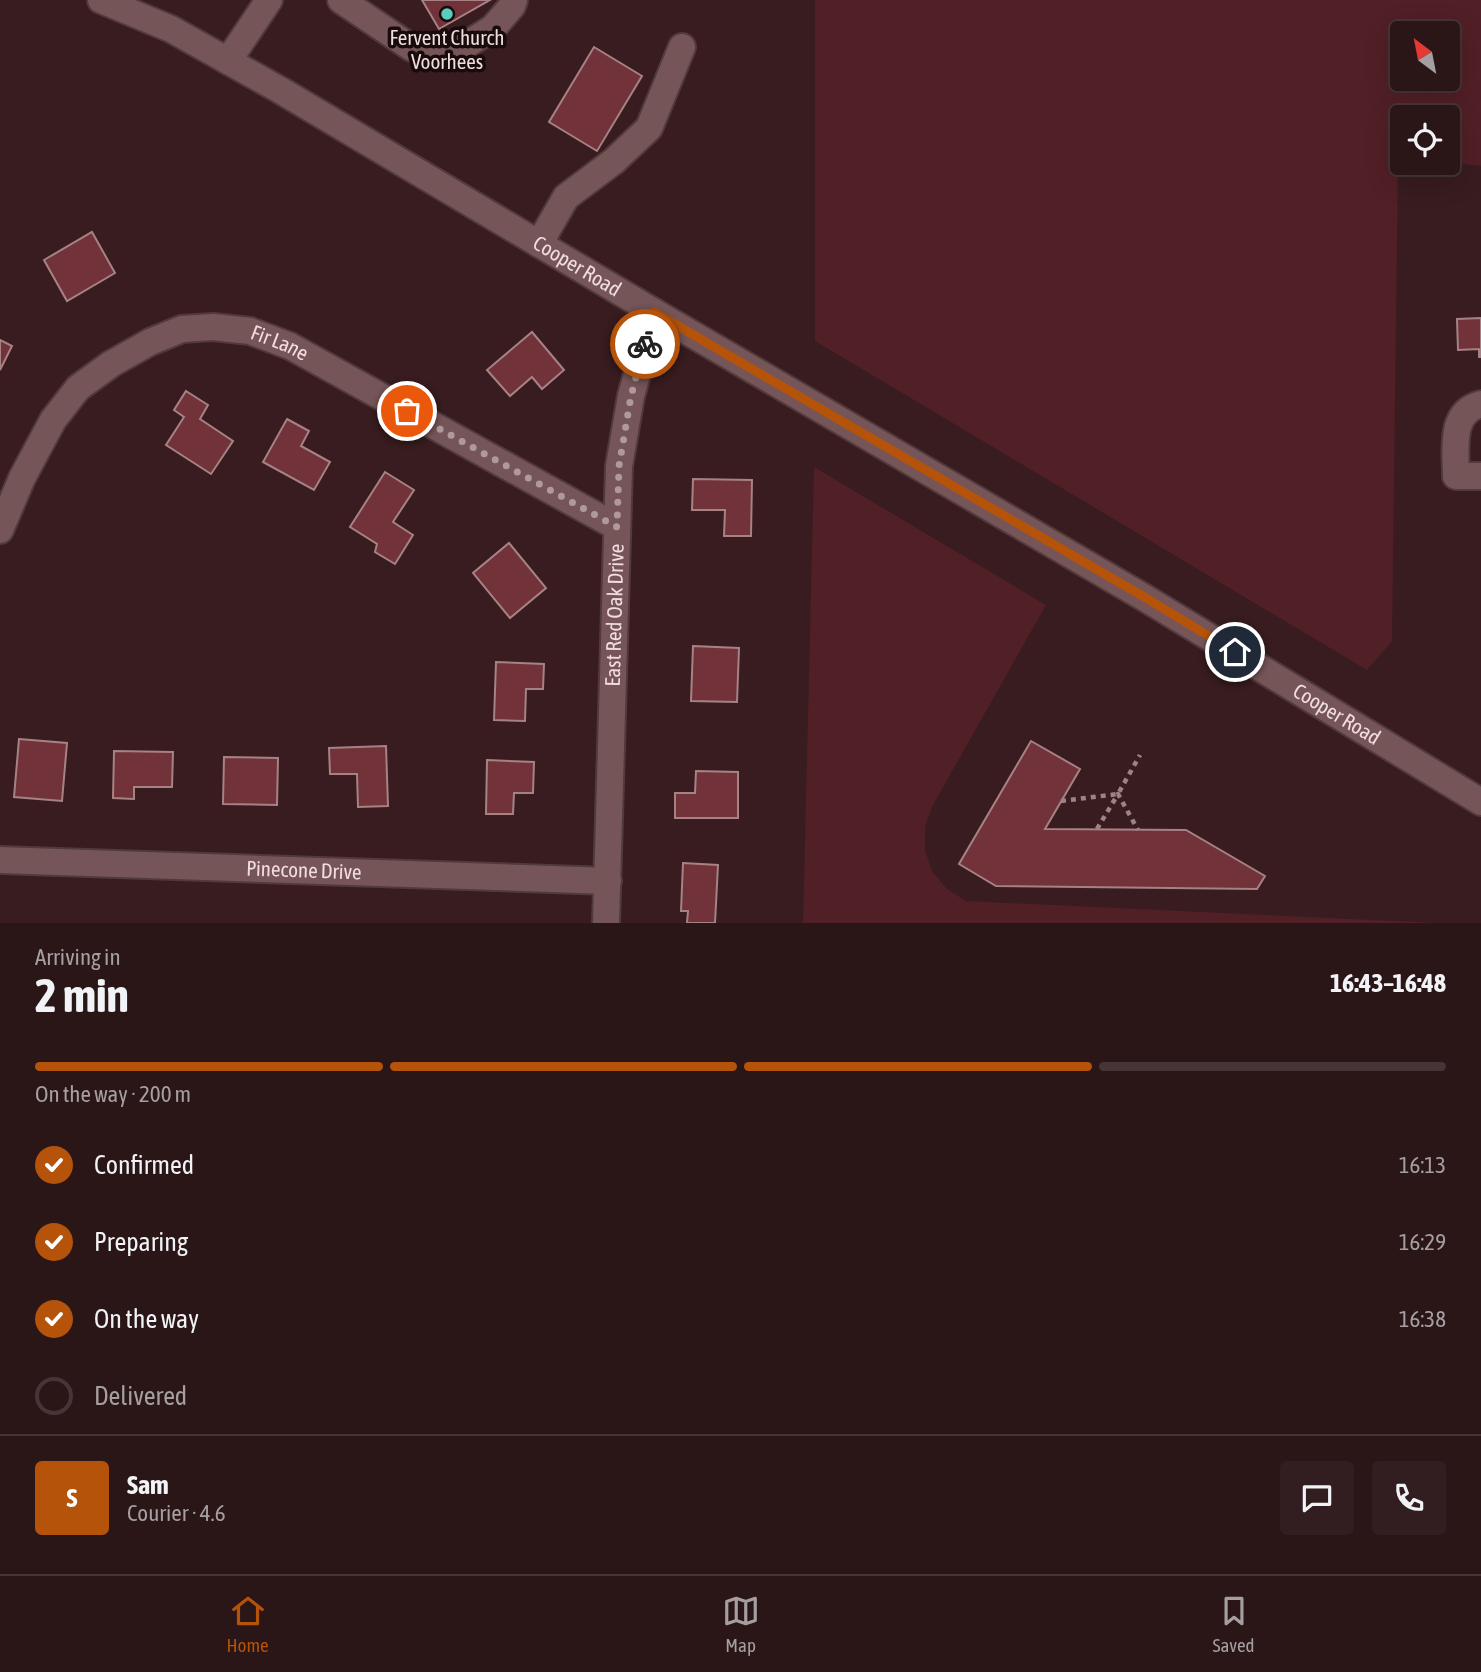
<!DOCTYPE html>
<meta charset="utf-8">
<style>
:root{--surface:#2a1517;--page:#321e20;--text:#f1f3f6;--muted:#a59fa1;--line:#463436;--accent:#b45309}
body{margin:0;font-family:"Asap Condensed",sans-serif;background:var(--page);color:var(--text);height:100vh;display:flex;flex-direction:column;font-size:26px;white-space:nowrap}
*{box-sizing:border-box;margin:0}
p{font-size:23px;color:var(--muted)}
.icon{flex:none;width:38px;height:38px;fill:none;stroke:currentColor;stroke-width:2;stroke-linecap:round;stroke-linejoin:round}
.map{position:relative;height:923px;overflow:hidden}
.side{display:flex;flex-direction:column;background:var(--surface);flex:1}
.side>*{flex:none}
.needle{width:46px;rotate:328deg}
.fabs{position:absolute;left:1390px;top:21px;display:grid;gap:14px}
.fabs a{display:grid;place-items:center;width:70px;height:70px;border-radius:7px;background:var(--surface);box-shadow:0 7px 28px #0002,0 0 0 2px var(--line);font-size:35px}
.pin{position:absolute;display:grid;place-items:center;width:60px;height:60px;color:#fff;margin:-30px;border:4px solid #fff;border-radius:50%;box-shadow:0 2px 7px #0007}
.courier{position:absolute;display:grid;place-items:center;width:70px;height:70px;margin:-35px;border:5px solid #b45309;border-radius:50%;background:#fff;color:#222;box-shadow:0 2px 9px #0007}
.head em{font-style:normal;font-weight:700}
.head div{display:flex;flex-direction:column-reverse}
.head{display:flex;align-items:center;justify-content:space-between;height:119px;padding:0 35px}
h1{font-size:46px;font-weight:700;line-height:52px}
.bar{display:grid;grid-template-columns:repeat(4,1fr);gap:10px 7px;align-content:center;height:84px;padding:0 35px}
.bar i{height:9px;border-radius:5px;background:var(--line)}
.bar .active{background:var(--accent)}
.bar p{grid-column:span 4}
.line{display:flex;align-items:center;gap:18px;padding:0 35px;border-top:2px solid var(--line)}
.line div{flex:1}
.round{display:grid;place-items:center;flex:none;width:74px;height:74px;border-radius:7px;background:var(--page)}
ol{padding:0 35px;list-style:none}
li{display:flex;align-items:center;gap:21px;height:77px}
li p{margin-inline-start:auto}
li .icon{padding:7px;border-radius:50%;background:var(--accent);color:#fff;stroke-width:4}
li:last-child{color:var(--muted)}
li i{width:38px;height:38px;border:4px solid var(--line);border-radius:50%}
.tab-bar{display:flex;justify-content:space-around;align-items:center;height:98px;border-top:2px solid var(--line);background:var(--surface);font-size:19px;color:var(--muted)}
.tab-bar a{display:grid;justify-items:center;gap:4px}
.tab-bar .active{color:var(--accent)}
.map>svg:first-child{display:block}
.green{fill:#511f26;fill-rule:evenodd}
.building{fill:#71323a;stroke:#a68285;stroke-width:2}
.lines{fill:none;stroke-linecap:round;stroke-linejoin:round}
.minor-casing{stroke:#513a3c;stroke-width:30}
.path{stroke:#9c8486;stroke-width:4.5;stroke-dasharray:5 5;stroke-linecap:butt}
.minor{stroke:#765558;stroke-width:26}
.done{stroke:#b0999b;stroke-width:7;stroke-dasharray:0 12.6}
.route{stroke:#b45309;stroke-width:9}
.poi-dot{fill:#59cebf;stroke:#170b0c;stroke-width:2.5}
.labels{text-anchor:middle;stroke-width:7;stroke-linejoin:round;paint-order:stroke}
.poi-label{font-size:21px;fill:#f1ddde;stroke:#170b0c}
.street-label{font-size:21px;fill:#f1ddde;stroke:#170b0c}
</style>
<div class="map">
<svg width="1481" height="923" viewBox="0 0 1481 923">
<rect width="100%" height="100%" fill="#381c1f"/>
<path class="green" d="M815,0H1481V166L1447,162V117H1402V157L1398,158L1392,641L1367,670L815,341ZM1402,33H1447V79H1402Z
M814,467L1046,605L933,805L925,827V850L932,871L947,889L966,901L1439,923H803Z"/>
<path class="building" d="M422,0H490L439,29Z
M594,47L642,76L597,151L549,122Z
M92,232L115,273L67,301L44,260Z
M1481,318V357H1479V349L1458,350L1457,319Z
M532,332L564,370L542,389L532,377L510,396L487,370Z
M0,340L12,346L0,370Z
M186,391L208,405L200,419L233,441L211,474L166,445L184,417L174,410Z
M287,419L309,431L301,446L330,462L314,490L263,462Z
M385,472L414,490L393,522L413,535L395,564L375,552L377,544L350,527Z
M693,479L752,480L751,536H724L725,510H692Z
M509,543L546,588L510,618L473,573Z
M693,646L739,648L737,702L691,701Z
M496,662L544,664L543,689H526L525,721L494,720Z
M19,739L67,743L62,801L14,797Z
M1031,741L1080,769L1045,829L1186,830L1265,876L1257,889L996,886L959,864Z
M386,746L388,806L358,807L357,774H330L329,748Z
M114,751L173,752L172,787H134V799L113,798Z
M224,757L278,758L277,805L223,804Z
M487,760L534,762L533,793H514L513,814H486Z
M696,771L738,772V818H675V793H695Z
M683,863L718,865L715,923H687L688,911H681Z"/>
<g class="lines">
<defs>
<g id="minor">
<path id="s1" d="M101,0L171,29L280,90L654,312L1145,598L1481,802"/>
<path d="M341,0L412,48L441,50L469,43L493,28L512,6L514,0"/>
<path d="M228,61L269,0"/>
<path d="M539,244L566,197L614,161L649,128L682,47"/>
<path d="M1481,404C1449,412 1456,450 1456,476H1481"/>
<path id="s2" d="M0,530L22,478L53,420L78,388L111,364L150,342L182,329L213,327L250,331L290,346L617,527"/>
<path id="s3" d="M0,860L608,881"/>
<path id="s4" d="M606,923L619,466L631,396L654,312"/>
</g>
</defs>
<use href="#minor" class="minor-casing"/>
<path class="path" d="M1061,801L1118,794L1140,755
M1097,829L1118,794L1138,830"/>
<use href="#minor" class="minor"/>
</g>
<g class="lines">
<path class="done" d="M407,411L617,527L619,466L631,396L645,344"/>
<path class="route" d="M645,344L654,312L1146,598L1235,652"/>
</g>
<circle class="poi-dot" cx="447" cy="14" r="7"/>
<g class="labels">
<g class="poi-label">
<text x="447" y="45">Fervent Church<tspan x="447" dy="24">Voorhees</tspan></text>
</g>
<g class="street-label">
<text dy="7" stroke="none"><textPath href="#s1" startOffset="546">Cooper Road</textPath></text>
<text dy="7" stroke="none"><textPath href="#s2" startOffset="383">Fir Lane</textPath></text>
<text dy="7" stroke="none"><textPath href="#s4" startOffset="308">East Red Oak Drive</textPath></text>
<text dy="7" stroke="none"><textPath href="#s1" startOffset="1428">Cooper Road</textPath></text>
<text dy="7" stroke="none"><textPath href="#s3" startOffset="304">Pinecone Drive</textPath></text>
</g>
</g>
</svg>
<div class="fabs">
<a><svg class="needle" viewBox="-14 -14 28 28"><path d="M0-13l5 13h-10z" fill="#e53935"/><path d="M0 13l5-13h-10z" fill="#a59fa1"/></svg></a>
<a><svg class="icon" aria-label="locate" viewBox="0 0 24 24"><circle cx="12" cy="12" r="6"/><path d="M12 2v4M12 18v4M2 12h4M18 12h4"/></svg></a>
</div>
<div class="pin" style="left:407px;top:411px;background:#ea580c"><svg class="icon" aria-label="bag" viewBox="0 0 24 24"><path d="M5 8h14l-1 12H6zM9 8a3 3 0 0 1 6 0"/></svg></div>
<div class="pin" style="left:1235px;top:652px;background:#1f2937"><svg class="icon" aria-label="home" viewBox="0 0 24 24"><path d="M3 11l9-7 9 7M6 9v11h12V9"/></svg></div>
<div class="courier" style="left:645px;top:344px"><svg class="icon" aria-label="bike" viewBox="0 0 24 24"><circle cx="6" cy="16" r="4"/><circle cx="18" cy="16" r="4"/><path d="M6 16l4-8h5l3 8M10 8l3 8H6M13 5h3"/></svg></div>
</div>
<section class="side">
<div class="head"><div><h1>2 min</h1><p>Arriving in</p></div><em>16:43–16:48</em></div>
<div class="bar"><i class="active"></i><i class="active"></i><i class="active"></i><i></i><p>On the way · 200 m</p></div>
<ol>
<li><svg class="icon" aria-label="check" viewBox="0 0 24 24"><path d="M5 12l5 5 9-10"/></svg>Confirmed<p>16:13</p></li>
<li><svg class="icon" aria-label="check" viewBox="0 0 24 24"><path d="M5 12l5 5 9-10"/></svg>Preparing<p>16:29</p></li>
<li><svg class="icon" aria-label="check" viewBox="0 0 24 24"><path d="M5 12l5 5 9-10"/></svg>On the way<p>16:38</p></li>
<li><i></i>Delivered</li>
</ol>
<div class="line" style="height:126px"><b class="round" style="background:var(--accent);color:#fff">S</b><div><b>Sam</b><p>Courier · 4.6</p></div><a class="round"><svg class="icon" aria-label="chat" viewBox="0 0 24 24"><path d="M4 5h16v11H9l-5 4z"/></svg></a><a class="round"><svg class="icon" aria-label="phone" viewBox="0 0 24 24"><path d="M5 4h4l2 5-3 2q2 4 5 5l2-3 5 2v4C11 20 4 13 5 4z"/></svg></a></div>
</section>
<nav class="tab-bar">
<a class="active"><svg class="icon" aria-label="home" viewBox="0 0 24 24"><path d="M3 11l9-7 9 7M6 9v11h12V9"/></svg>Home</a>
<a><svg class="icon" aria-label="map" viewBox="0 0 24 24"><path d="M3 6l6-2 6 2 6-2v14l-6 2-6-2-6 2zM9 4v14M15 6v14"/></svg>Map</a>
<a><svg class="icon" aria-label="saved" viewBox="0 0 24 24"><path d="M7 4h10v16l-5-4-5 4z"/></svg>Saved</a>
</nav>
